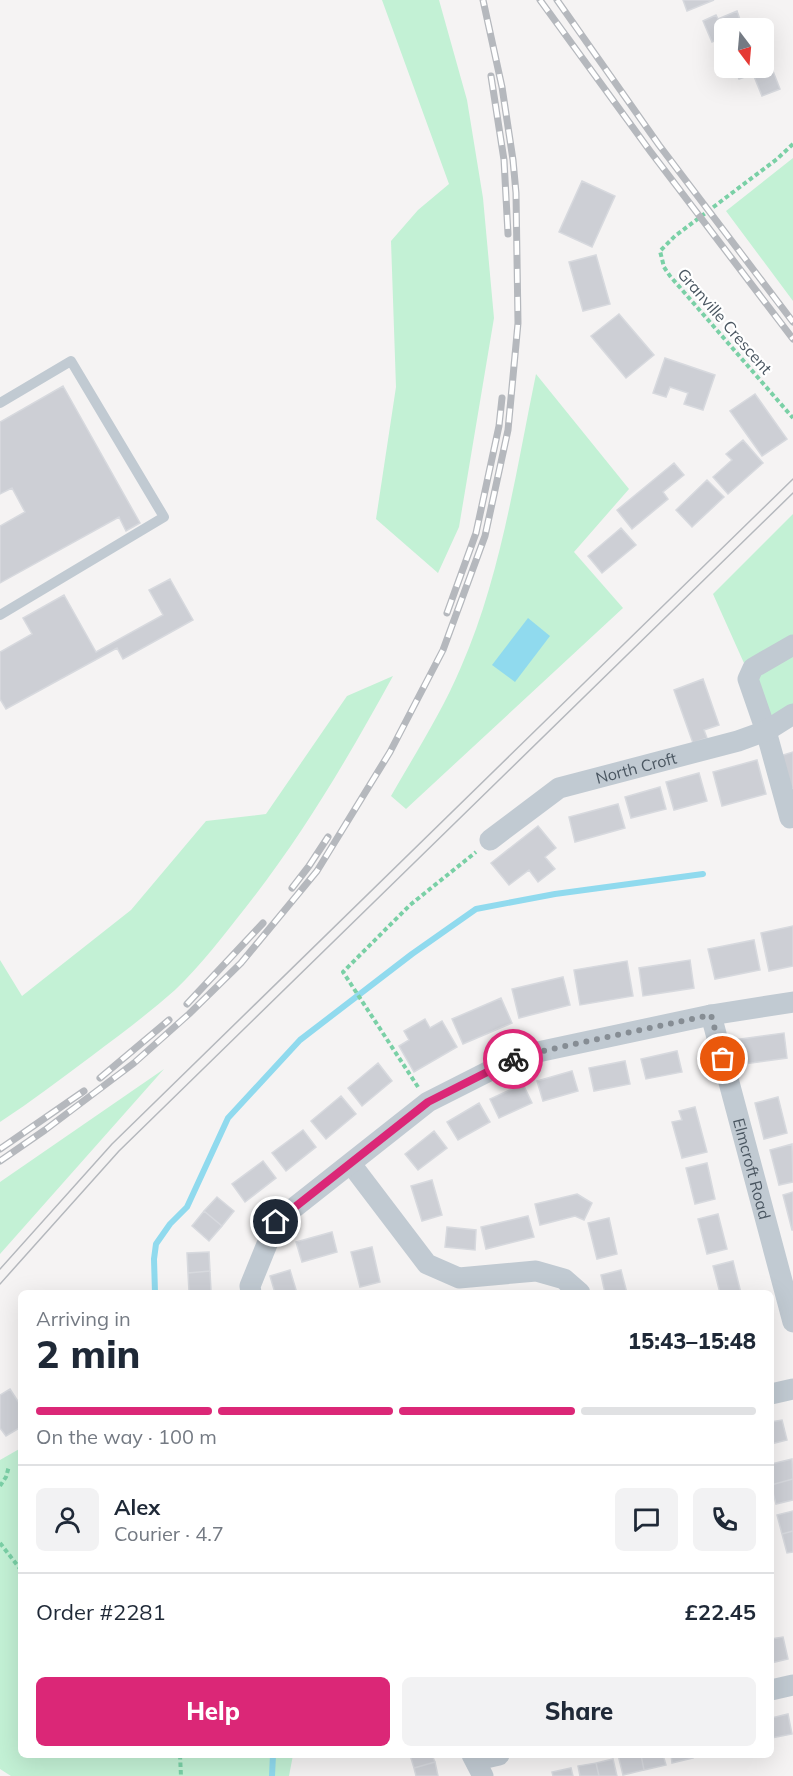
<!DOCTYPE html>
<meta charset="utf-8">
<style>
:root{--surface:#fff;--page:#f2f2f3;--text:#1f2937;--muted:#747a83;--line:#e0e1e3;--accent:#db2777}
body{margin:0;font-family:Mulish,sans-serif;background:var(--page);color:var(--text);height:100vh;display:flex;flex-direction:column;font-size:22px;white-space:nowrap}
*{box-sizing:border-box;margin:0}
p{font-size:20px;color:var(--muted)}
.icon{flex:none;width:33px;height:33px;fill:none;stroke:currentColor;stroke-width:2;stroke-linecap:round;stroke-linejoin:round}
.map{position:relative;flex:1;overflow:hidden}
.drawer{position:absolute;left:18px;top:1290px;width:756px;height:468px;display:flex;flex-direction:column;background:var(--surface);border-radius:9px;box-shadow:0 6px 24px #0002}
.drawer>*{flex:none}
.needle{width:39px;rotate:164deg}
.tools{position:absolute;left:714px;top:18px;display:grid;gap:12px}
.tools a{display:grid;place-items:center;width:60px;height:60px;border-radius:9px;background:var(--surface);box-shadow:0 6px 24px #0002;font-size:30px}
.pin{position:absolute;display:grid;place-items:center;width:51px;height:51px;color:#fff;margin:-26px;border:3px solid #fff;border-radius:50%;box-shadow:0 2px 6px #0007}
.courier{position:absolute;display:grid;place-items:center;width:60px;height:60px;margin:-30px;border:4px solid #db2777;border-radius:50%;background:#fff;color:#222;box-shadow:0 2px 8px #0007}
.head em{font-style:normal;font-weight:800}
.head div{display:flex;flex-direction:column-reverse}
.head{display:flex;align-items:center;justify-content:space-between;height:102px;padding:0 18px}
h1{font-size:39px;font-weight:800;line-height:45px}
.bar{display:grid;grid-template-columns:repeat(4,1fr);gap:9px 6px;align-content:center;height:72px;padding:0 18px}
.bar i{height:8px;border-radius:4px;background:var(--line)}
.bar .on{background:var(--accent)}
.bar p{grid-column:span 4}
.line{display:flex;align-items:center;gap:15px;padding:0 18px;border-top:2px solid var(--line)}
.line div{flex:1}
.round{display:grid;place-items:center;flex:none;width:63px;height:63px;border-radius:9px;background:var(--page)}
.button{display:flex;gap:12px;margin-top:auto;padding:12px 18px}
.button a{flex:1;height:69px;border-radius:9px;background:var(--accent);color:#fff;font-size:24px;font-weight:800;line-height:69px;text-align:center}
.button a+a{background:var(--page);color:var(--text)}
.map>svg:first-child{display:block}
.green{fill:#c3f1d5}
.water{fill:#90daee}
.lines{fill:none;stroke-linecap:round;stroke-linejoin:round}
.stream{stroke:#90daee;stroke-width:6}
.building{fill:#cdcfd5;stroke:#d7d9de;stroke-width:1.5}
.path{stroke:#7ad0a6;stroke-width:4;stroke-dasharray:4.5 3;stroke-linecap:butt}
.service{stroke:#c1cad2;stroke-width:10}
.minor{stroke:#c1cad2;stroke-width:21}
.tram{stroke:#b5b8bd;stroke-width:1.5}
.rail-casing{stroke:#b5b8bd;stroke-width:7}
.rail{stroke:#fff;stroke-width:4.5;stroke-dasharray:14;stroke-linecap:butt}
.done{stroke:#868d94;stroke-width:6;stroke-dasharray:0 10.8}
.route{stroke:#db2777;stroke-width:8}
.labels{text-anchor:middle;stroke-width:4.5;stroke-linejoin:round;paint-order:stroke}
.street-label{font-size:16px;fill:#4a5661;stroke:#fff}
</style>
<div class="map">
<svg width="793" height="1776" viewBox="0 0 793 1776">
<rect width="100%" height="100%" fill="#f5f3f3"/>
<path class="green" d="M382,0H439L467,100L483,198L494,318L459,527L438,573L376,519L396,387L391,241L418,210L449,184Z
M793,158V301L726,211Z
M536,374L629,489L574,552L623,608L406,809L391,796C415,754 442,712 461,667C501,576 516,471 536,374Z
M793,514V707L770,721L713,594Z
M393,676C348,758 304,833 246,907C224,935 201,965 175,990C149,1013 121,1034 93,1055C62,1078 32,1101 0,1122V960L22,996L131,910L206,821L266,814L347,696Z
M164,1069L0,1254V1182Z
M21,1448V1755H293L289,1776H11L0,1769V1460Z"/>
<path class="water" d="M528,618L550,636L515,682L492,665Z"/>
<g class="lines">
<path class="stream" d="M155,1293L154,1259L156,1244L170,1224L187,1207L228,1118L300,1040L412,954L476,909L555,894L703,874
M272,1776L273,1755"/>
</g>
<path class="building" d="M683,0H714L687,11Z
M737,11L743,28H724V37L712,42L703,21L716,15L718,19Z
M764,48L780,89L762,96L753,74L739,79L734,68H764Z
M582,181L615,196L592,247L559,232Z
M596,255L610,304L583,311L569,262Z
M619,314L654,355L626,378L591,336Z
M665,358L715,375L703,410L684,404L688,393L670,387L666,397L653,393Z
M63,386L140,523L126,531L119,517L0,583V526L25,512L12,488L0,494V422Z
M755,394L787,439L762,456L730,411Z
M743,440L763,463L728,494L713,477L732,460L726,454Z
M674,463L684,475L663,492L668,499L632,529L617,510Z
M707,480L724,497L692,527L676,510Z
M621,528L636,545L602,573L588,556Z
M170,579L193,620L123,659L117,648L6,709L0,699V652L32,634L23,618L64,595L96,652L163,615L149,590Z
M703,679L719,725L704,730L707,738L693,743L674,690Z
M793,752V787L789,788L780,756Z
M757,760L766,794L722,806L713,772Z
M699,773L707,801L674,810L666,782Z
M660,787L666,809L631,818L625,797Z
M618,804L625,828L575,842L569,817Z
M538,826L556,848L545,857L555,869L538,882L529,870L509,885L491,863Z
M793,926V966L769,971L761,933Z
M754,940L760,970L715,979L708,949Z
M690,960L694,988L643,996L639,968Z
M627,961L633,996L580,1005L574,970Z
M563,977L570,1005L519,1018L512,989Z
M501,998L512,1023L463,1044L452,1019Z
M425,1019L430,1028L442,1021L457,1047L414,1072L399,1046L409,1040L404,1031Z
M784,1033L787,1058L737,1065L734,1040Z
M677,1051L682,1072L646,1079L641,1059Z
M625,1061L630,1084L594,1091L589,1068Z
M378,1063L392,1081L362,1106L348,1088Z
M572,1071L578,1091L543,1101L537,1081Z
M523,1084L532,1103L499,1118L490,1099Z
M341,1096L356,1114L326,1139L311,1121Z
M778,1097L787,1133L764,1139L755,1103Z
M479,1103L490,1122L458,1140L447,1122Z
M695,1107L707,1152L682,1158L672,1122L682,1120L679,1111Z
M303,1130L316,1147L286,1171L272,1153Z
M434,1131L447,1148L418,1170L405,1154Z
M792,1144L793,1182L779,1185L770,1150Z
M263,1161L276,1178L245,1202L232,1184Z
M707,1163L715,1199L695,1204L686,1168Z
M432,1180L442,1215L422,1221L411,1186Z
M793,1192V1230H792L783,1195Z
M577,1194L592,1203L584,1220L575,1216L540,1225L535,1204Z
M217,1197L234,1211L222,1226L204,1211Z
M204,1211L222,1226L209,1241L192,1226Z
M718,1214L727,1249L707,1254L698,1219Z
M528,1216L534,1237L486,1249L481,1227Z
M609,1218L617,1254L597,1259L588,1223Z
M447,1227L476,1230L475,1250L445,1247Z
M332,1232L337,1252L302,1262L296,1242Z
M372,1247L380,1282L360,1287L351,1252Z
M209,1252L210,1271L188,1273L187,1253Z
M733,1261L741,1293H720L713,1266Z
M290,1270L297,1293H275L270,1276Z
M621,1270L627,1293H605L601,1275Z
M210,1271L211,1291L189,1292L188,1273Z
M10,1389L21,1406V1427L6,1436L0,1428V1395Z
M782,1420L787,1440L771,1444V1422Z
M792,1459L793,1479L771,1485V1464Z
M793,1479V1500L776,1504L771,1485Z
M793,1511V1531L782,1534L777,1515Z
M793,1531V1552L787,1553L782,1534Z
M783,1637L788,1659L771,1663V1639Z
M788,1714L792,1734L771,1738V1718Z
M410,1755H432L435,1762L414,1768Z
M618,1755H641L644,1770L623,1775Z
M641,1755H663L666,1765L644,1770Z
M671,1755H692L693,1758L672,1763Z
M613,1759L617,1776H599L596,1763Z
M435,1762L438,1776H416L414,1768Z
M596,1763L599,1776H580L578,1766Z
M571,1768L573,1776H553L552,1772Z"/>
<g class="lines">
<path class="path" d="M793,144L777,159L675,236L660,251L664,267L670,276L793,418
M418,1087L343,972L410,905L476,852
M0,1486L6,1477L9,1466
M0,1543L21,1570
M180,1755L181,1776"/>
<path class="service" d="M0,403L71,361L164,517L0,615"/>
<g class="minor">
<path d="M790,818L766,731L748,679L753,668L793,645"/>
<path id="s1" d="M490,840L559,788L738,741L766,731L793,714"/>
<path id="s2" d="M711,1015L793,1322"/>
<path d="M351,1164L427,1264L459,1278L536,1271L564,1279L580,1293"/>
<path d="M251,1293L250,1286L276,1222L428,1102L519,1056L711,1015L793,1002"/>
<path d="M771,1394L793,1389"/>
<path d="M771,1690L793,1685"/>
<path d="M472,1755L483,1776"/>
<path d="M477,1760L499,1755"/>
</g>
<path class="tram" d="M0,1269L112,1144L793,479
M0,1284L119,1151L793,493"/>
<defs>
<path id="rail" d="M540,0L650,151L793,339
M557,0L659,145L793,322
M491,76L504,160L508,234
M447,613L476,533L499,426L502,398
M292,888L309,866L328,837
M187,1004L263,923
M100,1078L169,1020
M0,1149L84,1091
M0,1161L45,1130L134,1063L189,1014L241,963L317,871L390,752L443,650L485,536L508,430L518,323L516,193L513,160L502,87L483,0"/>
</defs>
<use href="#rail" class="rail-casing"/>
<use href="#rail" class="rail"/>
</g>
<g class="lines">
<path class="done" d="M513,1059L519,1056L711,1015L723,1059"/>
<path class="route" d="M276,1222L428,1102L513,1059"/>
</g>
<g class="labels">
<g class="street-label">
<text transform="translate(725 321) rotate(49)" y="6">Granville Crescent</text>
<text dy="6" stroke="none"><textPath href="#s1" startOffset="166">North Croft</textPath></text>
<text dy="6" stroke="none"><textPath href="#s2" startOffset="159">Elmcroft Road</textPath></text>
</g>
</g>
</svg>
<div class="tools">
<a><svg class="needle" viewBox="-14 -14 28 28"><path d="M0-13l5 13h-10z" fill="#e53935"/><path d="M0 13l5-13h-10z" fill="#747a83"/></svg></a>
</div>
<div class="pin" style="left:723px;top:1059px;background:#ea580c"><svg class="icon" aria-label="bag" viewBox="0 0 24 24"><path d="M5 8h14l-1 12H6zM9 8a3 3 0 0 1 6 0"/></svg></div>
<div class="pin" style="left:276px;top:1222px;background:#1f2937"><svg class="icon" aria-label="home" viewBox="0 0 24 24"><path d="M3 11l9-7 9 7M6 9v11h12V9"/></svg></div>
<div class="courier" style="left:513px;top:1059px"><svg class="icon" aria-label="bike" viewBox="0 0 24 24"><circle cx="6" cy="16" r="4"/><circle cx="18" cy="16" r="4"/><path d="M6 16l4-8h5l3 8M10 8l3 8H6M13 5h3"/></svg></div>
<section class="drawer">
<div class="head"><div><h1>2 min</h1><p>Arriving in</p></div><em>15:43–15:48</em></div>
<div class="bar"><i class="on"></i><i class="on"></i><i class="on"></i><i></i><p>On the way · 100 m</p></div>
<div class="line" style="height:108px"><a class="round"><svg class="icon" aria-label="person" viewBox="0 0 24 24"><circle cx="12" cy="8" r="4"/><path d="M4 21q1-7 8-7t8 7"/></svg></a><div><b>Alex</b><p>Courier · 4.7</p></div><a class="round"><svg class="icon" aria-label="chat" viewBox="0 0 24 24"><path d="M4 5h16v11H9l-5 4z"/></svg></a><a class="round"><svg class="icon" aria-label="phone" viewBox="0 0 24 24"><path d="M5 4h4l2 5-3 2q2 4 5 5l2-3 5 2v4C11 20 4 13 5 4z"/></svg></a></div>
<div class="line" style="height:78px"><div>Order #2281</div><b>£22.45</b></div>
<div class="button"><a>Help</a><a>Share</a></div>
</section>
</div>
